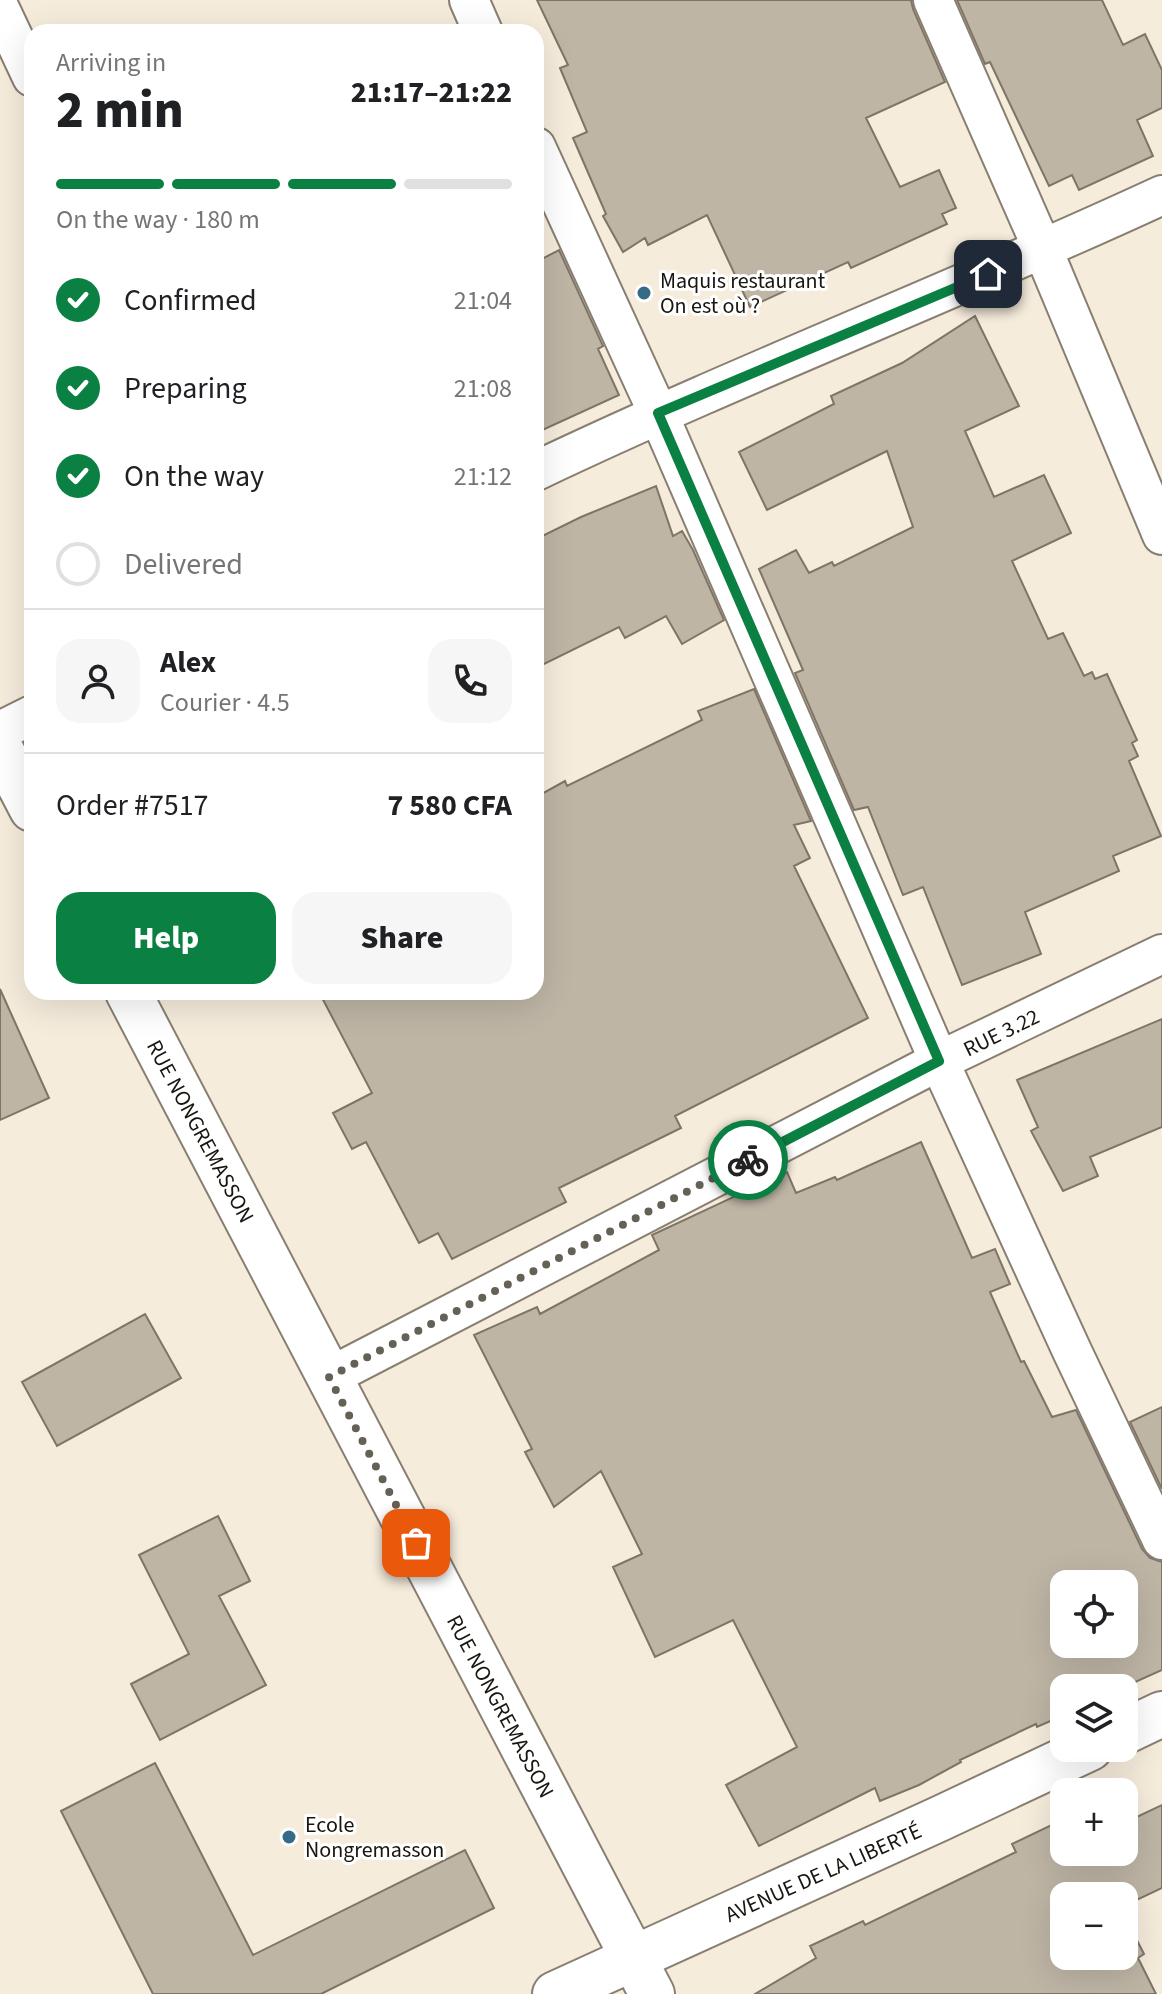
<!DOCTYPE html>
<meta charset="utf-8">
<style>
:root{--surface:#fff;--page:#f6f6f6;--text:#202124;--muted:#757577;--line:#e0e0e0;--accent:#0b8043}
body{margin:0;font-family:"Source Sans 3",sans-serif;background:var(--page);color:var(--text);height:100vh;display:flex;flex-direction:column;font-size:30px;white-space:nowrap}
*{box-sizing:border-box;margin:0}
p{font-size:26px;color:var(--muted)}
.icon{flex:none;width:44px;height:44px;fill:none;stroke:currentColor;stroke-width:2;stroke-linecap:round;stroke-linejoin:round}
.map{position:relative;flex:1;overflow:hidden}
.side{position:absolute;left:24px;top:24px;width:520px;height:976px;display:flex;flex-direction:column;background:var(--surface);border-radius:24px;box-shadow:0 8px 32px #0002}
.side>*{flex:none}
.fabs{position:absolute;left:1050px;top:1570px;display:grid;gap:16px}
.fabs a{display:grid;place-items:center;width:88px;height:88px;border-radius:16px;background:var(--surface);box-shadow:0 8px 32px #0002;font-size:40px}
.pin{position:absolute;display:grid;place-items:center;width:68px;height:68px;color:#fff;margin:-34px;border-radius:16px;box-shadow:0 4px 12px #0006}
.courier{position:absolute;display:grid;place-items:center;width:80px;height:80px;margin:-40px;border:6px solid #0b8043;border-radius:50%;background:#fff;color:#222;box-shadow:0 2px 10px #0007}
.head em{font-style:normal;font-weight:800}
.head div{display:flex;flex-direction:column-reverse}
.head{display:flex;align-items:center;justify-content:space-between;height:136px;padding:0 32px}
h1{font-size:52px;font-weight:800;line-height:60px}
.bar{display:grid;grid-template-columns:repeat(4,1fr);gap:12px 8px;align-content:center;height:96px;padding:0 32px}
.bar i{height:10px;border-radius:6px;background:var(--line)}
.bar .active{background:var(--accent)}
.bar p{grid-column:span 4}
.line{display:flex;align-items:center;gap:20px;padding:0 32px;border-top:2px solid var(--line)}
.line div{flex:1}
.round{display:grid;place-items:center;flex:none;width:84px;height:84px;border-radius:24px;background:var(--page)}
ol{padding:0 32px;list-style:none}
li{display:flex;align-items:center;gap:24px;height:88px}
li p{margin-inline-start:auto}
li .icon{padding:8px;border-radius:50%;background:var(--accent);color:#fff;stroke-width:4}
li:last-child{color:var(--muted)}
li i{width:44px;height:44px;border:4px solid var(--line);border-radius:50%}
.cta{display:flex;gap:16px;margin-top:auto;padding:16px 32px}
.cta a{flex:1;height:92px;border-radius:24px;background:var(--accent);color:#fff;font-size:32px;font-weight:800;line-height:92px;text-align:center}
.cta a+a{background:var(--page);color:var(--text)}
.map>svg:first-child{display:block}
.building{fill:#beb5a5;stroke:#7e7567;stroke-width:2;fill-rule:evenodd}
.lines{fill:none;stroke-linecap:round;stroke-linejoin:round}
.street-casing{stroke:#887f71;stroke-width:42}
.secondary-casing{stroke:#887f71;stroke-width:48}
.street{stroke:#fff;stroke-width:38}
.secondary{stroke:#fff;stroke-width:44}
.done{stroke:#666157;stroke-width:8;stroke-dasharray:0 14.4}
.route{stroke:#0b8043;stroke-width:10}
.poi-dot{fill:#346b86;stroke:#fff;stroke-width:3}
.labels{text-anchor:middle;stroke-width:6;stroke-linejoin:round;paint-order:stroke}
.poi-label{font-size:22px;fill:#191610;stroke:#fff;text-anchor:start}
.street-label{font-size:22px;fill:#191610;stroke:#fff}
</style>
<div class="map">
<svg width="1162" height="1994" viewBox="0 0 1162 1994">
<rect width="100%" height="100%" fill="#f6ecdc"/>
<path class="building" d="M537,0H911L913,9L945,82L866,118L900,187L939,170L956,208L942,214L947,224L851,268L848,262L750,307L707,215L648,245L645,238L623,252L603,216L606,214L573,138L587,132L560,68L568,65Z
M957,0H1102L1123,45L1145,34L1162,70V108L1137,120L1153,156L1079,190L1072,175L1049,186L990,62L985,64Z
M559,250L603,346L598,349L619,395L536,433V262Z
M975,316L1019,406L965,431L994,497L1044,475L1071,533L1012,561L1048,639L1063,633L1084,676L1092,672L1095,679L1107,674L1137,740L1132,743L1138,756L1129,761L1161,836L1113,856L1119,871L1025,912L1041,954L962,985L923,887L903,895L868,807L854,810L795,673L803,670L759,569L796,550L809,573L832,562L834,566L913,527L887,451L767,510L739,452L834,404L831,396L902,363Z
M656,486L673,536L682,531L693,550L724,620L682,644L666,616L625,638L619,627L536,668V539L581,517Z
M754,689L811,821L794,825L810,858L794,866L868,1018L675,1116L681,1128L559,1188L566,1202L452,1259L438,1233L419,1243L366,1142L352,1149L333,1113L372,1093L319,992H536V797L565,781L567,786L702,720L698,711Z
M0,989L49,1098L0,1120Z
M1162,1019V1127L1090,1157L1098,1176L1063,1191L1031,1131L1038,1127L1017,1080Z
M921,1142L972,1258L995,1249L1010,1284L990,1292L1021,1362L1024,1361L1052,1417L1076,1410L1142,1549L1150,1558L1162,1562V1670L1122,1688H1064V1715L1037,1727L1036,1724L960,1760L961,1762L919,1785L880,1801L875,1788L759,1846L726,1785L797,1747L733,1620L655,1657L613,1567L642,1554L601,1471L554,1507L525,1452L532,1449L474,1335L537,1307L540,1314L659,1250L652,1235L787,1172L796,1193L835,1177L837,1180ZM1064,1584H1124V1644H1064Z
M145,1314L181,1378L57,1446L22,1382Z
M1162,1407V1489L1130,1422Z
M218,1516L250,1581L219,1596L266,1685L160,1740L131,1684L189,1654L139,1555Z
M155,1763L253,1955L465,1850L494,1908L321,1994H153L61,1811Z
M1162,1805V1888L1124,1906V1896H1064V1956H1124V1915L1144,1954L1138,1958L1156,1994H755L816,1958L810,1946L863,1921L865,1925L1016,1852L1012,1844L1064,1819V1852H1124V1823Z"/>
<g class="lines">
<defs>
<path id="street" d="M469,0L483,32
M933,0L1043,250L1162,535
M0,9L32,77
M536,147L658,413L939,1061L1072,1351L1162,1540
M536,471C742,373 955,291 1162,195
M0,731L32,715
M329,1377L939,1061L1162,954"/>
<path id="secondary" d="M0,748L32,809
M128,992L652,1994
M1124,1732L1162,1714
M555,1994L939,1819L1090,1748"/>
</defs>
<use href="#street" class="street-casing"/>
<use href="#secondary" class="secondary-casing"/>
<use href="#street" class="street"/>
<use href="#secondary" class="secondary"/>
</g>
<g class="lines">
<path class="done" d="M416,1543L329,1377L748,1160"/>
<path class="route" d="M748,1160L939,1061L658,413L988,274"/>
</g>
<g class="poi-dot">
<circle cx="644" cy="293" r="8"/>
<circle cx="289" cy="1837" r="8"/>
</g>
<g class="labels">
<g class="poi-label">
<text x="660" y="288">Maquis restaurant<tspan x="660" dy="25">On est où ?</tspan></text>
<text x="305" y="1832">Ecole<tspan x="305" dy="25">Nongremasson</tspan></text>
</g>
<g class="street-label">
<text transform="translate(1001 1032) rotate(-26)" y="8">RUE 3.22</text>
<text transform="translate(201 1131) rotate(62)" y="8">RUE NONGREMASSON</text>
<text transform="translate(501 1706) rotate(62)" y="8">RUE NONGREMASSON</text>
<text transform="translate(823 1872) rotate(-24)" y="8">AVENUE DE LA LIBERTÉ</text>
</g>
</g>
</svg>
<div class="fabs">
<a><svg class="icon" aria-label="locate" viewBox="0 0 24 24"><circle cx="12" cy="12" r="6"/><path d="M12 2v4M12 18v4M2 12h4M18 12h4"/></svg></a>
<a><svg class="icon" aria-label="layers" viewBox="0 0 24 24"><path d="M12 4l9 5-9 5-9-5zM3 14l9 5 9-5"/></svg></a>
<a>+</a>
<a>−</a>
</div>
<div class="pin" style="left:416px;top:1543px;background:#ea580c"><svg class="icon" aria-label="bag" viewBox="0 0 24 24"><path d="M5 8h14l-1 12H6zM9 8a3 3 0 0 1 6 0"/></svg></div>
<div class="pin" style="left:988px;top:274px;background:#1f2937"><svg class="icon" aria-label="home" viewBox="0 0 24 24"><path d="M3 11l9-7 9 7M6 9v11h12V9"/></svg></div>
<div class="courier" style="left:748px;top:1160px"><svg class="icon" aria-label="bike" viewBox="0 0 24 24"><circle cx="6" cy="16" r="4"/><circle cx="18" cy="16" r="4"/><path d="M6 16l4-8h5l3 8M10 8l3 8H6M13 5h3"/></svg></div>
<section class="side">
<div class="head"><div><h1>2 min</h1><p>Arriving in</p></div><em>21:17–21:22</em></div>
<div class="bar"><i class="active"></i><i class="active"></i><i class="active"></i><i></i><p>On the way · 180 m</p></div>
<ol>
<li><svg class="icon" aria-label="check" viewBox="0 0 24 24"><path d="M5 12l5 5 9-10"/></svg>Confirmed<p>21:04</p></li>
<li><svg class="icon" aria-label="check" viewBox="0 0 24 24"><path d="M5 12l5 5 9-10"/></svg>Preparing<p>21:08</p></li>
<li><svg class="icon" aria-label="check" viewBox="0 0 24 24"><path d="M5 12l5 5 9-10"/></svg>On the way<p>21:12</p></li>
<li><i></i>Delivered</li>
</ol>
<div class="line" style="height:144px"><a class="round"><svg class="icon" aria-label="person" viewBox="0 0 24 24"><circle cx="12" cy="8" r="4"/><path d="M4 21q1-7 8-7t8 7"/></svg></a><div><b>Alex</b><p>Courier · 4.5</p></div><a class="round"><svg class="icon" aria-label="phone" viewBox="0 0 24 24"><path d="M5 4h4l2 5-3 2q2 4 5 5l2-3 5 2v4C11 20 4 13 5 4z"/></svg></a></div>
<div class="line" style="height:104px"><div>Order #7517</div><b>7 580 CFA</b></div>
<div class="cta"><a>Help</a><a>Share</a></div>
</section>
</div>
